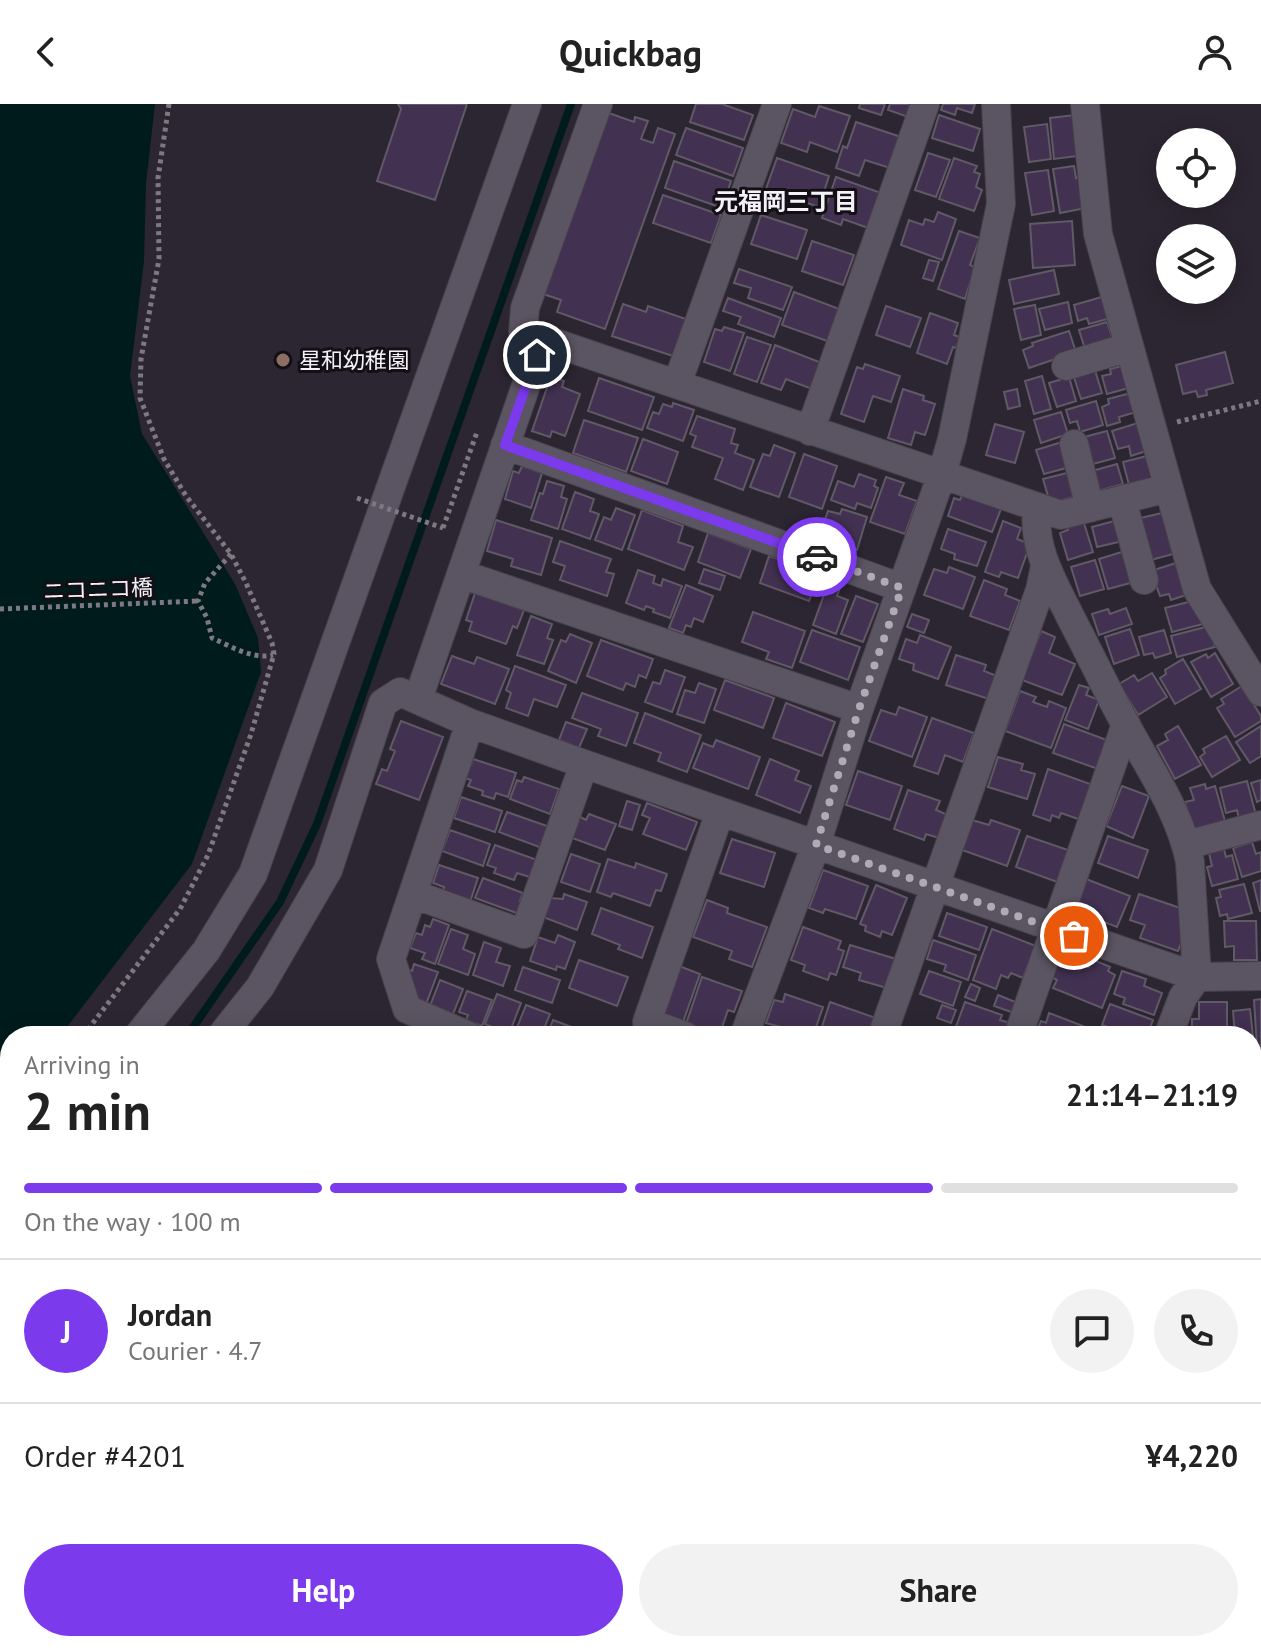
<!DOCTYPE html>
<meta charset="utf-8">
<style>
:root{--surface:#fff;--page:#f2f2f2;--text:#222;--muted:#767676;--line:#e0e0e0;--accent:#7c3aed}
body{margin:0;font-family:"PT Sans","Noto Sans JP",sans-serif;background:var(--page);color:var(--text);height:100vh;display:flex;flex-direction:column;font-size:30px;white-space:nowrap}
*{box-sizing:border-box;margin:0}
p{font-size:26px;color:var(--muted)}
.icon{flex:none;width:44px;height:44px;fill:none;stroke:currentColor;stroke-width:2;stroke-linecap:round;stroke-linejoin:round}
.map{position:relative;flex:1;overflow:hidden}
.sheet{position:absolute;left:0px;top:922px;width:1262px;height:626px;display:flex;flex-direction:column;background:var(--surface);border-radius:32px 32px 0 0;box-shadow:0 4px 20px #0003}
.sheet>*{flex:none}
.controls{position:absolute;left:1156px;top:24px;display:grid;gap:16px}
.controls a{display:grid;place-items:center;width:80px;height:80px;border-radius:50%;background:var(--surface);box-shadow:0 4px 20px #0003;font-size:40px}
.pin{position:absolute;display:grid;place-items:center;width:68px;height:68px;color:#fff;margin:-34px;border:4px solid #fff;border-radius:50%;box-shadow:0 2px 8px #0007}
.courier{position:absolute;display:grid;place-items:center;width:80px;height:80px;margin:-40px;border:6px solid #7c3aed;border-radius:50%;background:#fff;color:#222;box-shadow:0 2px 10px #0007}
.headline em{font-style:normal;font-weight:700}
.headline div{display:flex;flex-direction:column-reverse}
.headline{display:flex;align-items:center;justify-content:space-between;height:136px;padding:0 24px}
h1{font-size:52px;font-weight:700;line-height:60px}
.bar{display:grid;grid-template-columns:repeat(4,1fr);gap:12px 8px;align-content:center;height:96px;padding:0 24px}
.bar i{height:10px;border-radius:6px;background:var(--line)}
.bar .selected{background:var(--accent)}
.bar p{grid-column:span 4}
.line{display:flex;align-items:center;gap:20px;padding:0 24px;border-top:2px solid var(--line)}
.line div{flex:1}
.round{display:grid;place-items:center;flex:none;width:84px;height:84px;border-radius:42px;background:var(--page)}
.cta{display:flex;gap:16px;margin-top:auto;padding:16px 24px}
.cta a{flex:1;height:92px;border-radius:48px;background:var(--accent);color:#fff;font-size:32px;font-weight:700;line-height:92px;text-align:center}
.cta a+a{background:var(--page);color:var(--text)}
header{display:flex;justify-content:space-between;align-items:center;height:104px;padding:0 24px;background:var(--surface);font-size:36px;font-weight:700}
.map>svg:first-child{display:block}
.water{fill:#001b1c}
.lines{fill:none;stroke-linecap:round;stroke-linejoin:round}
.stream{stroke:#001b1c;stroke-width:8}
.building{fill:#423151;stroke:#605966;stroke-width:2}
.minor-casing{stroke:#46414a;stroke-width:30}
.path{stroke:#7d7882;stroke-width:5;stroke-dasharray:4 4;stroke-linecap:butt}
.minor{stroke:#5b5462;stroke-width:28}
.path-bridge{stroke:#7d7882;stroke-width:5;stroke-dasharray:4 4;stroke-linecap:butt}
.done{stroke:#afaab3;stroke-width:8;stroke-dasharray:0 14.4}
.route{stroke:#7c3aed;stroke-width:10}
.education-dot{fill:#8d6e63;stroke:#131015;stroke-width:3}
.labels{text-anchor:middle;stroke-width:6;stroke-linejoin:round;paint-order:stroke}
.poi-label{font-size:22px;fill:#f5f1f9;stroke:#131015;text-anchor:start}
.street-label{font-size:22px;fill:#f5f1f9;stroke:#131015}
.neighbourhood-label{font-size:24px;font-weight:bold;fill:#f5f1f9;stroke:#131015}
</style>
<header><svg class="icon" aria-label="back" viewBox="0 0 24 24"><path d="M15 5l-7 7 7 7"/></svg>Quickbag<svg class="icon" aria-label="person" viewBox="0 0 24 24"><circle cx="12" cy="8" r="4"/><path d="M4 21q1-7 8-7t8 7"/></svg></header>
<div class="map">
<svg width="1261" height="1547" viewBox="0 0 1261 1547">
<rect width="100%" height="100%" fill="#2c2632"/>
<path class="water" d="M0,0H155L146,80L144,157L130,272L142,330L235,480L258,534L261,568L192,760L60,932H10V997L0,1010Z"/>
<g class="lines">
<path class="stream" d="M187,932L280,798L317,720L571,0"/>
</g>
<path class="building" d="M398,0H467L435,96L377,77L401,5Z
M696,0H722L753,11L744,36L690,18Z
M860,0H885L881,11L859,4Z
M890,0H919L914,15L888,6Z
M943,0H975L972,9L957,4L955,11L941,6Z
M819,2L850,12L837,48L810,38L807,48L781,39L793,5L815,13Z
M606,8L634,18L635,13L648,17L641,35L653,39L658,24L675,30L605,225L557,208L561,196L543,190Z
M939,11L980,25L973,47L932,34Z
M1075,11L1078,52L1054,55L1050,14Z
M856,18L901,33L890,64L865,56L859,72L836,64L843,42L847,44Z
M1047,20L1051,55L1029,58L1024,23Z
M686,24L743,44L733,72L676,51Z
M928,49L950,56L936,93L915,86Z
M777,54L829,72L819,103L766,85Z
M954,54L977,62L974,68L980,70L976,83L982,86L974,107L939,95Z
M674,57L731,77L722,104L665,84Z
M1074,62L1076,74L1081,73L1086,104L1060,109L1053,65Z
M1048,66L1054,107L1032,111L1025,69Z
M836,73L884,90L871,125L843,115L841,121L822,114Z
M663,91L721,111L711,139L653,119Z
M938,108L956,115L942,156L901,141L909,116L923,121L925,115L934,118Z
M761,111L807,126L797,155L751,140Z
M1072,117L1075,161L1033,164L1030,120Z
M959,127L980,134L970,161L975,163L965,195L938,185Z
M812,137L854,151L843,181L802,167Z
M929,156L939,158L933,177L923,174Z
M739,165L792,183L783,206L748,194L751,184L734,179Z
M1054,166L1059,190L1014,200L1009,176Z
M794,188L842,206L830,238L782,221Z
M1105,192L1111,214L1089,220L1087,214L1078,217L1074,201Z
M728,194L781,214L774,233L738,220L741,213L723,207Z
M1068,198L1072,219L1045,226L1039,205Z
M623,200L646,208L648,202L686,215L673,252L612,232Z
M1035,201L1041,231L1021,236L1014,205Z
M886,202L921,214L910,243L876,231Z
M930,209L958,219L954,231L960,233L956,244L953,243L947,260L917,249Z
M1107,218L1113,236L1085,245L1079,226Z
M724,223L744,229L730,267L704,258L715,225L722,227Z
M1069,227L1076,248L1029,264L1023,246L1033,242L1032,239Z
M747,233L771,241L757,278L734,270Z
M775,241L822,259L812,285L786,275L781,286L761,279Z
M1225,248L1233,279L1206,286L1207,291L1198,293L1196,287L1183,290L1176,261Z
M865,260L900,272L891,298L873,292L864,318L841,310L857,263L863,265Z
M1126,261L1132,283L1107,290L1102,272L1111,270L1110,265Z
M1094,263L1102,289L1081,295L1073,270Z
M551,272L564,277L562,283L580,290L565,332L552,327L550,333L532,327Z
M1042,272L1051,305L1034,310L1025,277Z
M1069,273L1076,297L1057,303L1049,279Z
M599,274L654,293L642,326L588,307Z
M903,285L924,292L923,296L935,300L925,331L915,328L911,341L888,334Z
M1017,285L1020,302L1008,305L1004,288Z
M1131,289L1136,308L1119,313L1120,318L1107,322L1102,303L1109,300L1108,295Z
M1096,297L1103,321L1080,328L1077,317L1070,319L1066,306Z
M673,299L694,306L683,337L647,324L653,308L659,310L663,300L672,303Z
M1061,308L1068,330L1041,339L1034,316Z
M697,312L735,325L731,339L738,341L735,349L754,356L743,386L715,375L723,354L692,343L696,332L690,330Z
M584,316L638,334L626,368L573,349Z
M1138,319L1146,347L1131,352L1129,342L1118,345L1112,327Z
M995,320L1024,328L1015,359L986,351Z
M1107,327L1115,354L1093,360L1084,333Z
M643,335L678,348L667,380L631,367Z
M1062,338L1070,363L1044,370L1036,346Z
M774,341L795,349L779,393L750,383L763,350L770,352Z
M804,350L837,362L822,405L789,393Z
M1147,352L1153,374L1129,381L1123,358Z
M1117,360L1123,380L1098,387L1092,367Z
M522,362L542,369L531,404L505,395L513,367L519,369Z
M1071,368L1078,392L1050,399L1043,375Z
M859,370L876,376L874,382L878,384L871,404L857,399L855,405L831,396L838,377L854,383Z
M886,373L904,379L899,391L917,397L905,430L870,418Z
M547,377L564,382L561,393L567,395L558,425L531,416L540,389L543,390Z
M575,388L594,395L590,407L599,410L590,435L562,425Z
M962,391L1001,405L992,428L948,412L954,394L960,396Z
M616,404L635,411L622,446L595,436L604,413L611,416Z
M842,405L867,413L857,446L843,442L845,434L832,430L834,424L823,421L828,407L840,410Z
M642,406L683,422L678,438L693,443L684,466L628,445Z
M1162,409L1173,450L1147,457L1136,415Z
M496,416L552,434L541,471L511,462L513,455L487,447Z
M1083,416L1093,448L1068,456L1060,429L1068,426L1066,421Z
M1118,416L1123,437L1097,443L1092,423Z
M1003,417L1021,424L1017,435L1025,438L1027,449L1018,474L1001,468L999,473L985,468Z
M948,425L986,438L977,462L954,455L955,450L941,445Z
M708,429L751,445L740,474L698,458Z
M560,437L611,455L606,468L614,470L607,492L560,476L565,462L553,458Z
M1125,447L1134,478L1108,485L1099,455Z
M769,452L819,469L809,497L760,479Z
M1095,456L1104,485L1080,492L1071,463Z
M1179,458L1189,490L1171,496L1169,490L1160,492L1151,467Z
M949,463L975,473L963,505L924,491L934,465L947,469Z
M704,465L725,472L720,486L699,479Z
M638,466L655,472L653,479L661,482L663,475L682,482L670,514L653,508L654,505L646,502L644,506L626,499Z
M984,476L1007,485L1005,491L1020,497L1009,526L970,512Z
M829,477L841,481L837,492L848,496L836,530L813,521Z
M686,481L713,492L703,518L694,514L691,523L686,521L683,529L669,524Z
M475,489L524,506L517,524L513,522L506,540L469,527L472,518L466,516Z
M856,492L878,500L863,538L841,530Z
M1196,496L1203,520L1172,528L1165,504Z
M1126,504L1132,520L1099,531L1092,510L1108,505L1110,510Z
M753,508L805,527L792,564L766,555L769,548L742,538Z
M912,510L929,516L924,529L907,523Z
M531,512L552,520L547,534L553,536L544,560L517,551Z
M1209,522L1215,543L1177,553L1171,532Z
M1130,525L1139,551L1114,560L1105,533Z
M812,526L860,543L848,576L800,558Z
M1164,526L1171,549L1155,554L1153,549L1144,551L1139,533Z
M1041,527L1055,533L1049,549L1075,560L1062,591L1022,576Z
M570,530L592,539L576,579L548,567L561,536L566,538Z
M920,531L951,543L938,575L913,566L914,560L899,555L906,535L917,539Z
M601,536L653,555L646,574L639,571L635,583L626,579L623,586L587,572Z
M1215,549L1233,580L1211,593L1191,558L1206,550L1208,554Z
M956,551L986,561L984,567L997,572L989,595L946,581Z
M452,552L474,560L477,553L509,565L495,600L441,580Z
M1183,555L1201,585L1175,600L1160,574L1166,570L1165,566Z
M515,562L566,581L557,603L534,595L528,612L506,604L511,589L506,586Z
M665,566L685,573L672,608L645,598L653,578L660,580Z
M1152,569L1167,593L1138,611L1119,580L1134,571L1138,577Z
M725,576L774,594L763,624L714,606Z
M699,579L716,585L704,619L677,610L685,586L695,589Z
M1079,581L1089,584L1086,591L1099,596L1088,625L1065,616Z
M1242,582L1261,612V617L1235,633L1217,604L1224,600L1221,595Z
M1020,587L1036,593L1033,598L1047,603L1049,597L1066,604L1051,644L1005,627Z
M582,589L638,609L626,642L598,632L601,625L572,614Z
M786,599L835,618L822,652L773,634Z
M899,603L927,613L912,653L869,637L881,606L896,611Z
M645,609L701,631L687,668L658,657L661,649L634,639Z
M932,614L974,629L963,658L945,651L938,670L914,662Z
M401,617L443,633L419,696L376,680L382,665L387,667L395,647L390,645Z
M566,618L587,625L579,644L559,636Z
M1064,620L1112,638L1101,666L1053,649Z
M1178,622L1201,661L1175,675L1157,642L1168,636L1165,630Z
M1261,622V652L1250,659L1236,638Z
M1226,632L1240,656L1212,673L1200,653L1205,649L1203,645Z
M716,636L760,653L748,685L693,664L703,639L713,643Z
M998,653L1023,660L1021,666L1035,670L1027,695L988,683Z
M473,655L516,669L508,693L496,689L494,695L482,691L483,687L468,682L471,676L462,673L466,659L471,661Z
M770,655L799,667L795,676L811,682L800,709L756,691Z
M1048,665L1093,681L1081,716L1061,709L1059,714L1052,711L1050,717L1033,711Z
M858,667L902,682L890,716L846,701Z
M524,673L559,685L550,710L510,695L517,676L522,678Z
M1261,676V696L1257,698L1251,679Z
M1247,677L1256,711L1239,715L1237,706L1226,709L1220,684Z
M1205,680L1206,685L1215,682L1225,717L1193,726L1185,698L1194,696L1190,684Z
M1122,682L1149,692L1133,734L1106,722Z
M908,686L940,697L936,706L948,711L939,734L926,730L924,736L894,725Z
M461,693L502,707L495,728L454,714Z
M627,697L640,701L632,726L619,722Z
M647,699L697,718L686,746L643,730L650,714L642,711Z
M507,708L550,723L542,744L499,728Z
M589,710L616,720L605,746L572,734L580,713L586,716Z
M972,716L989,721L991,716L1020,726L1007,762L962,746Z
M450,726L490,740L483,762L442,747Z
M1027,732L1071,747L1060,779L1016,763Z
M1108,732L1148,746L1138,774L1098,759Z
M732,735L775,749L764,783L720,769Z
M1252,738L1256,750L1261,748V767L1242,773L1233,744Z
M495,741L540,757L533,774L517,769L514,776L494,769L496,764L487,761Z
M1224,745L1226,753L1232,751L1238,775L1212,782L1207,763L1212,762L1209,749Z
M571,750L600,760L590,788L561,778Z
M608,755L635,764L636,759L667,770L661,787L656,786L650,802L613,789L611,793L597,788Z
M439,761L478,774L470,798L443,789L444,783L433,779Z
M823,766L868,782L856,815L825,805L823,809L809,804Z
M483,774L523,789L520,797L526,799L522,811L475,794Z
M1086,775L1130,792L1117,823L1078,808L1080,803L1075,801Z
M1261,776V807H1260L1253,779Z
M1244,780L1252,809L1228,815L1227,810L1220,812L1216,794L1221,793L1219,786Z
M876,781L907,794L892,831L882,827L880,833L865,827L866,822L860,820Z
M564,790L587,798L577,826L543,813L550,794L563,795Z
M1139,790L1186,806L1180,824L1186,826L1178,847L1140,834L1145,821L1130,816Z
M707,796L728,804L727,809L767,823L752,863L729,855L732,847L693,833Z
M601,804L653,823L642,854L618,845L620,841L592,830Z
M947,809L987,823L979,846L939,832Z
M433,815L449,821L435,860L422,855L425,849L410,844L416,829L422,831L425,821L430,823Z
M1224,817H1256L1257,856H1234V842L1225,843Z
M803,823L841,837L838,845L844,847L836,871L830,869L828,876L803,867L805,861L791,856Z
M451,825L468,831L463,845L475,850L468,871L438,860Z
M992,825L1036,842L1023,874L1011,869L1008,874L1001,871L996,885L973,876Z
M558,831L575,838L565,865L557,862L556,866L530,857L538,833L555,839Z
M933,836L976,851L968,876L944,867L946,861L927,855Z
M484,838L501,844L496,858L510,862L503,882L473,871Z
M850,841L896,855L887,884L859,876L861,869L843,863Z
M1060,851L1089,863L1092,855L1110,863L1108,867L1115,871L1102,904L1053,884L1057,876L1051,873Z
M579,856L628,873L617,902L569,884Z
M414,860L438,868L425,903L401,873L404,864L412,867Z
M679,862L700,870L683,918L662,910Z
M523,863L560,876L552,899L515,886Z
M929,867L961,878L953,902L920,890Z
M1122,867L1146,875L1144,882L1162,889L1154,911L1123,900L1125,894L1114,890Z
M702,873L742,887L734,908L728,906L719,932L686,920Z
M440,876L463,885L453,910L430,902Z
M971,880L980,884L975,897L965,893Z
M467,887L492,896L482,922L466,916L468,911L459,908Z
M497,890L521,899L509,930L485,920Z
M785,890L823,903L813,932L766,919L774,896L783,898Z
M998,891L1018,899L1014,909L994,902Z
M1261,895V955L1260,943H1257L1254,896Z
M830,898L876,914L870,932H819Z
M965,898L1002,911L1000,916L1010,919L1006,932L953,931Z
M1199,898H1227V932H1192V915H1199Z
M1110,900L1153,916L1147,932L1111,931L1114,925L1102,921Z
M526,901L550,910L541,932L514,931Z
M942,901L956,906L951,919L937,914Z
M1250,905L1255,951H1252V932H1235L1233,907Z
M1049,909L1096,927L1094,932H1035L1041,917L1046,919Z
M553,916L595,932H547Z
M1252,962H1261V982H1252Z
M1256,1006H1261V1026L1255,1025Z
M1253,1031L1261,1033V1054L1252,1052Z
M1252,1061L1261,1064V1103L1252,1100Z
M1252,1132L1261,1135L1252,1166Z
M9,1281L10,1350L0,1354V1292Z
M10,1383V1418L1,1410L8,1401L0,1394Z
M1254,1462L1261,1467V1507L1252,1500Z
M70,1538H93L83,1547H78Z
M110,1538H127L137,1547H101Z
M192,1538H220L225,1543L221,1547H183Z
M253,1538H285L291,1547H245Z
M365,1538H372L381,1547H355Z
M456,1538H485L495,1547H447Z
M662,1538H710L701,1547H672Z
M730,1538H743L752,1547H721Z
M754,1538H781L784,1540L777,1547H764Z
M904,1538H943L953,1547H895Z
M1019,1538H1048L1057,1546L1015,1547L1013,1545Z
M1109,1538H1150L1143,1547H1120Z
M1179,1538H1209L1201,1547H1189Z
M1219,1538H1234L1245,1547H1211Z"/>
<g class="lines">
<defs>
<path id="minor" d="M598,0L525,204L523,228L1061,411L1168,384
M1085,0L1098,130L1197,485L1261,588
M1066,262L1129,243
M677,280L777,0
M810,327L925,0
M1074,340L1090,404
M505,341L902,484
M1122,396L1144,476
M1037,404C1032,446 1055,481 1073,518C1091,552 1107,587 1126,621C1150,666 1180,708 1190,758L1197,873L1183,893L1168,932
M461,470L859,605
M418,595L542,235
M1187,741L1261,721
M413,790L524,830L584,660
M138,932L206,847L253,770L527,0
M221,932L260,883L328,766L383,599L400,588L470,619L584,660L1197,873L1261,872
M469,932L407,905L391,855L470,619
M685,932L647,918L720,708
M744,932L816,741L859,605L942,370L952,335L1001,100L996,0
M882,932L1040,486L1045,462
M1018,932L1126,620
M0,1171L10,1146
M0,1368L10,1365
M0,1493L10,1503
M1252,1522L1261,1529
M48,1538L57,1547
M145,1538L155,1547
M297,1538L306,1547
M397,1538L406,1547
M546,1538L555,1547
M1088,1538L1100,1547
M616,1547L624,1538
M811,1547L820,1538
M983,1547L991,1538"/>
</defs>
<use href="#minor" class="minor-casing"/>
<path class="path" d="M1177,318L1261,297
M443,424L477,328
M231,450L205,479L198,497L207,514L212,534C230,542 253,556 273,551
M0,505L198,497
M83,932L180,805L208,751L251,630L274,550L272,539L246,479L231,450L186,392L164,355L140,294L141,255L159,155L158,74L169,0
M0,1030L10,1023
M0,1063L10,1061"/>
<use href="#minor" class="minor"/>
<path class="path-bridge" d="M357,394L443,424"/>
</g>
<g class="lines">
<path class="done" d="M817,453L902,484L859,605L816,741L1074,832"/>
<path class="route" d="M537,251L505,341L817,453"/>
</g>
<circle class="education-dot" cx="283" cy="256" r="8"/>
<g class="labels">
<g class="poi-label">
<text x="299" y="264">星和幼稚園</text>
</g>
<g class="street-label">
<text transform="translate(98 485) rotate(-2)" y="8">ニコニコ橋</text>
</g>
<g class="neighbourhood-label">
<text x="786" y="106">元福岡三丁目</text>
</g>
</g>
</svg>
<div class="controls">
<a><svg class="icon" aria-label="locate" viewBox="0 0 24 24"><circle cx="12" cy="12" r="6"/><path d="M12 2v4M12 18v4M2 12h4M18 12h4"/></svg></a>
<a><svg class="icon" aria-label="layers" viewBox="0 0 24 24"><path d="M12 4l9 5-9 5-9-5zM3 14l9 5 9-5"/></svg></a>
</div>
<div class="pin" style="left:1074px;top:832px;background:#ea580c"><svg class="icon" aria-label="bag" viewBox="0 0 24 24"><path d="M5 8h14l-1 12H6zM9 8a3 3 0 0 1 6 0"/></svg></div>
<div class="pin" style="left:537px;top:251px;background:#1f2937"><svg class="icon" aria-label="home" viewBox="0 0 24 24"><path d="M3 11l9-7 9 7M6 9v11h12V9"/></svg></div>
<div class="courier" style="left:817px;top:453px"><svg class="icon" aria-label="car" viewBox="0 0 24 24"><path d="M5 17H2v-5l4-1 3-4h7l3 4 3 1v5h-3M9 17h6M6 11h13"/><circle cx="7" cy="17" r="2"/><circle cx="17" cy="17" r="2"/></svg></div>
<section class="sheet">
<div class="headline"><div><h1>2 min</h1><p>Arriving in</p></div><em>21:14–21:19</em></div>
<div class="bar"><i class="selected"></i><i class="selected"></i><i class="selected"></i><i></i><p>On the way · 100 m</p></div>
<div class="line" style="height:144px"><b class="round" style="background:var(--accent);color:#fff">J</b><div><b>Jordan</b><p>Courier · 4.7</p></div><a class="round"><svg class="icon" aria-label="chat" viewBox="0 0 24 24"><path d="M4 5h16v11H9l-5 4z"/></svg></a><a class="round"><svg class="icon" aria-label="phone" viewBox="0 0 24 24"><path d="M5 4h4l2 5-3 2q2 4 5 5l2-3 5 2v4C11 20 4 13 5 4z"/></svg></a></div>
<div class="line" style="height:104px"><div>Order #4201</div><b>¥4,220</b></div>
<div class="cta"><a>Help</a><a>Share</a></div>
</section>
</div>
